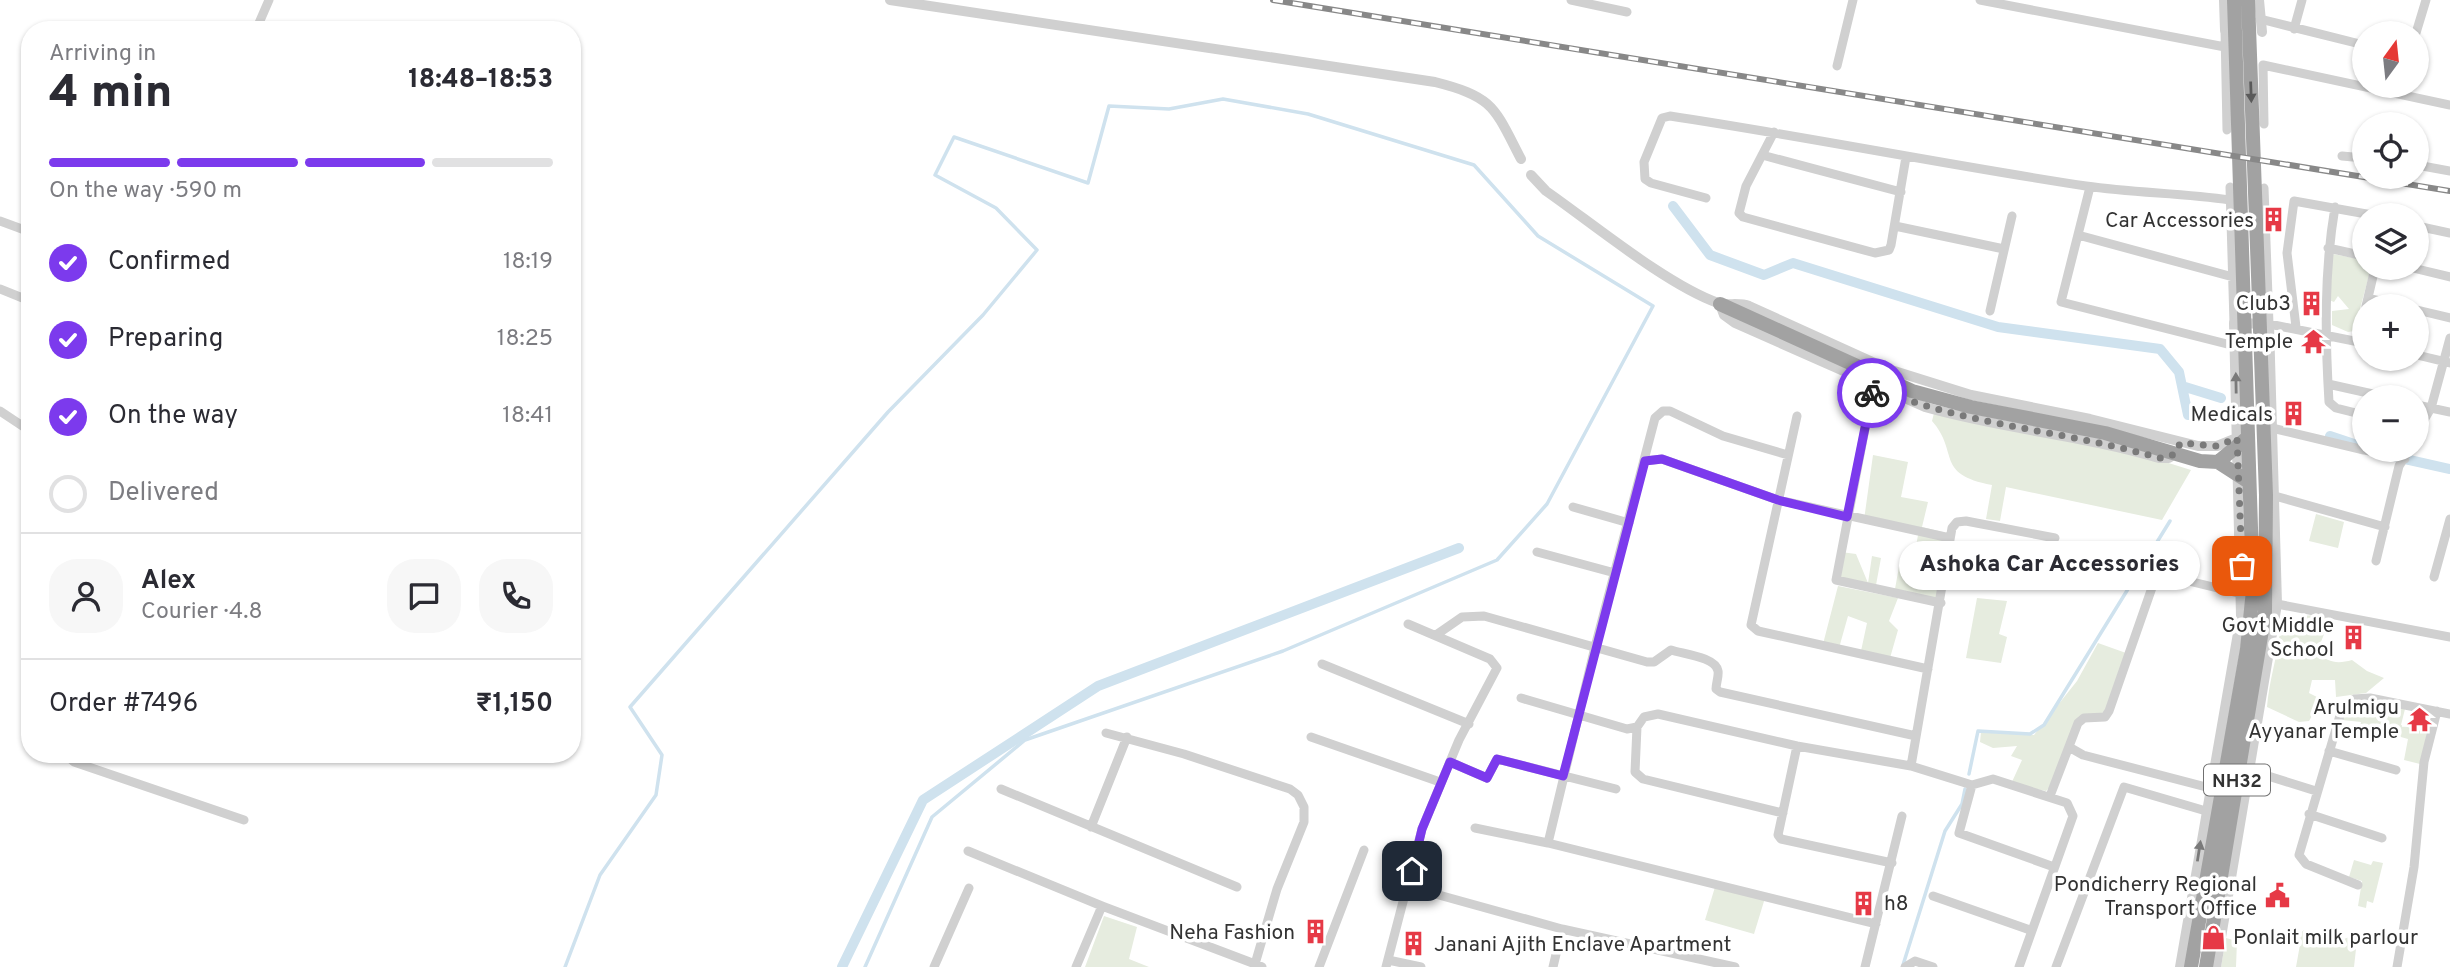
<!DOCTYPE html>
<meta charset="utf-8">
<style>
:root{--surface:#fff;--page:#f7f7f7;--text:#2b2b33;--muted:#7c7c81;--line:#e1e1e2;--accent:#7c3aed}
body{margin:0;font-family:Overpass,sans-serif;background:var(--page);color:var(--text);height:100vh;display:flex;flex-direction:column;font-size:26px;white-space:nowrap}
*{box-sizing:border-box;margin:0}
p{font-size:23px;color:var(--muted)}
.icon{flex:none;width:38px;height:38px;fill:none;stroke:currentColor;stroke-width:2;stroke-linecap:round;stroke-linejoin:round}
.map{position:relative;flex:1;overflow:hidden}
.side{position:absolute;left:21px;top:21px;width:560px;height:742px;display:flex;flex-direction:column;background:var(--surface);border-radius:28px;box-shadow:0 2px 5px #0004}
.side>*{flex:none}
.needle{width:46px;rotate:15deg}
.tools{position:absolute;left:2352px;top:21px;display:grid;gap:14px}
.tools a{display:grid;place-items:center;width:77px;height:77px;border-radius:50%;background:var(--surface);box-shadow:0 2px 5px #0004;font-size:35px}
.pin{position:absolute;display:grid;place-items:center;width:60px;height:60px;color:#fff;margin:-30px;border-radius:14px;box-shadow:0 4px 10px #0006}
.courier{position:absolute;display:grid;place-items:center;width:70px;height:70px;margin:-35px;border:5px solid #7c3aed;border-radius:50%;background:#fff;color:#222;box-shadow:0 2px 9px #0007}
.bubble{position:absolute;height:49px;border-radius:24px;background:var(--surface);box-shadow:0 2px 5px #0004;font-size:23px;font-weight:800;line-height:49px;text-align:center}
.headline em{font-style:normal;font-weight:800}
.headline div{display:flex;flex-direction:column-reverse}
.headline{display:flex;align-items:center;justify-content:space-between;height:119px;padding:0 28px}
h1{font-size:46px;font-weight:800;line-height:52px}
.bar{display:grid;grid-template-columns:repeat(4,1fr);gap:10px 7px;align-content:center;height:84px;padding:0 28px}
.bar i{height:9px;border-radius:5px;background:var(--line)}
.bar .on{background:var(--accent)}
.bar p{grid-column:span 4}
.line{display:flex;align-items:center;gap:18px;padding:0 28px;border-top:2px solid var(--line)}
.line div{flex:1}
.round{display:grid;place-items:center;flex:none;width:74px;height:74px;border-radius:28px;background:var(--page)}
ol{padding:0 28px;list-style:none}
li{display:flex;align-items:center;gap:21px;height:77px}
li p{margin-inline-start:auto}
li .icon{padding:7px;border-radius:50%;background:var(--accent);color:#fff;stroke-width:4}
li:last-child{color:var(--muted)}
li i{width:38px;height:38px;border:4px solid var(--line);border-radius:50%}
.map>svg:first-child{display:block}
.green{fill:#e6ecdf}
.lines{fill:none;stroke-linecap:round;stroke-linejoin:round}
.stream{stroke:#cfe2ee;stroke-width:3.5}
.canal{stroke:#cfe2ee;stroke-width:10}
.minor{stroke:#d0d0d0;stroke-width:9}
.tertiary{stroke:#d0d0d0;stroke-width:10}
.trunk{stroke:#a2a2a2;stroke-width:14}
.rail-casing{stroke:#888;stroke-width:6}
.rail{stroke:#fff;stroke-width:3.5;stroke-dasharray:10;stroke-linecap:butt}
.oneway{fill:#5a5a5a}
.oneway2{fill:#7a7a7a}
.done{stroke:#7a7a7a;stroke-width:7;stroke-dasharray:0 12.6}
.route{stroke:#7c3aed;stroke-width:9}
.labels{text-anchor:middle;stroke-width:7;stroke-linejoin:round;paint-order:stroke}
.shield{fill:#fff;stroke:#707070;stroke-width:2}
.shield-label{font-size:19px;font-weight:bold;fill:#333}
.poi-label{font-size:21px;fill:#333;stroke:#fff;text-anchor:end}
</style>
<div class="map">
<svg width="2450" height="967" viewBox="0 0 2450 967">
<rect width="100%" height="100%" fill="#fff"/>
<path class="green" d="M2333,254L2364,260V268H2371L2354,331L2348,332L2332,325V311L2349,309L2338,296L2334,302L2329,300Z
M1934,413L2098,441L2191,470L2162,520L2006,487L2000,521L1986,519L1992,485C1934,474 1960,453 1932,421Z
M1873,455L1908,462L1901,497L1928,502L1922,527L1947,533L1864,520Z
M2316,514L2344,522L2338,548L2309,541Z
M1918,535L1949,540L1939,603L1836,580L1841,552L1856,554L1868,583L1872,556L1881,558L1876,585L1895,589L1900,561L1913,564Z
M1838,586L1898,598L1889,621L1898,630L1890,658L1861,651L1867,623L1848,616L1839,648L1823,644Z
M1977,598L2007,601L1999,634L2007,637L2001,663L1966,658Z
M2315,615L2330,619L2317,652C2328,663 2338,664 2352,660L2367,671L2384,678L2366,693L2336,697L2335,680H2312L2309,693L2327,702L2317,707L2309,721L2299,722L2267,707C2269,681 2277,658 2280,632L2292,629L2301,616Z
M2098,643L2126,653L2109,711L2084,718L2056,781L2046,791L2011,784L2022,760L2011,756L2017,746L1993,748L1980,742L1981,732L2034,735L2077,681Z
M2373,701L2405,709L2401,725L2427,733L2420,764L2404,760L2408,739L2376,730L2372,741L2358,736L2361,722L2342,720L2351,704Z
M2354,860L2371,865L2373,861L2383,863L2373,903L2367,901L2366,908L2358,906L2362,881L2349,877Z
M1715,887L1765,898L1754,934L1705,920Z
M1104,916L1137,927L1129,959L1149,967H1085Z
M2304,930L2329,945L2349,937L2356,949L2354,967H2296L2301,939L2297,936Z
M2226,938L2237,941L2236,967H2221Z"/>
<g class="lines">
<path class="stream" d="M1969,774L1978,731L2030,734L2044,725L2170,521
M1903,965L1945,831L1962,804L1965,789
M565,967L600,875L656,795L662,755L630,707L888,412L983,315L1037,250L996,208L935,175L954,137L1088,183L1109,106L1169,109L1223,99L1308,114L1474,165L1538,236L1653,306L1547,504L1497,560L1283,651L1025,740L932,817L865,967"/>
<path class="canal" d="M1673,206L1710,255L1764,275L1793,263L1998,327L2160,349L2179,372L2188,415
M2182,386L2221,398
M2330,436L2357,445
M2396,457L2450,469
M842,967L923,800L1098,686L1459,548"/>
<path class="minor" d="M1571,0L1627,12
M1980,0L2225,47
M2260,19L2364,45
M2294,29L2302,0
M256,30L269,0
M2225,30L2227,130
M2416,33L2426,0
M1837,66L1853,0
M2264,124L2263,65L2450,105
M1774,132L1746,186L1739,213L1743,217L1875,253L1889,250L1891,245L1906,157
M1762,155L1901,192
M2342,156L2364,158
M2417,165L2450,171
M2090,187L2061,302L2235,346
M2230,187L2234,323
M2264,188L2269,324L2364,343
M1706,198L1651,183L1645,179L1644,162L1662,118L1670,116C1809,137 1947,165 2086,186C2134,193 2182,193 2230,200
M2335,207C2324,272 2325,336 2329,402L2336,408L2364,415
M0,221L30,232
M1895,226L2004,249
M2417,226L2450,233
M2078,235L2233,277
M2328,248L2364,256
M2413,268L2450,277
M0,289L30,301
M2368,298L2401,306
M2366,306L2375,268
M2417,310L2450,318
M1990,311L2012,216
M2296,327L2287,253L2294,201L2372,215
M2357,342L2364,313
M2417,355L2450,363
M2328,384L2386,397
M1873,387L1836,580L1941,603
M2417,405L2450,412
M0,411L30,431
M1797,416L1751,625L1758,631L1928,669
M2272,428L2364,450
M2417,432L2431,408L2450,338
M2365,450L2405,459
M1645,461L1662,459L1778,500L1950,538
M2275,496L2385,527
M1573,507L1629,523
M1537,552L1615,573
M2376,561L2399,466L2409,450
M2434,577L2450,519
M2277,604L2450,637
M1436,635L1462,617L1484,616L1647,662H1654L1671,650C1683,654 1716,657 1718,671C1719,676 1716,683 1716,689L1720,692L1916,736
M1322,664L1469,724
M1521,698L1627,729L1637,727L1644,717L1658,714L1797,746L1911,766L1972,785L1993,779L2067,803L2073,816L2019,967
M1637,727L1635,772L1643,779L1783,813
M1106,733L1184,754L1290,789L1298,795L1304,807V822L1277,889L1255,964L1262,967
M1311,737L1440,782
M1797,746L1778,835L1781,839L1892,863
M2069,747L2083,755L2210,788
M2329,751L2396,770
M65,754L74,762L244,820
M1450,762L1487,778L1497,759L1616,789
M1911,766L1952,528L1957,522L1966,521L2055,538
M2249,770L2316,791
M1972,785L1959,833L2054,867
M1001,789L1237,887
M2050,796L2078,723L2084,718L2105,717L2109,711L2155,579L2168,576L2242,594
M2309,814L2382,838
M1091,827L1127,737
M1475,828L1548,843L1876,924
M1548,843L1595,647L1655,418L1663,411H1670L1723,436L1788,455
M968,851L1102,906L1255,964
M2358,885L2306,864L2299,855L2341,712L2354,699L2370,698L2450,714
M1410,887L1562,929L1735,967
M1933,896L2030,930
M1388,960L1421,967
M934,967L969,888
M1076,967L1102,906
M1319,967L1364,850
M1386,967L1422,829L1459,740L1497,668L1490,659L1408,624
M1553,967L1562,929
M1865,967L1902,816
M1905,967L1915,961L1933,967
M2056,967L2124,787L2206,811
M2397,967L2414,867L2424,762L2437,711"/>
<path class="tertiary" d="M890,0L1435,82C1494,97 1494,107 1521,159
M2224,0L2225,30
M2259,0L2262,32
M1531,175L1546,191C1592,223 1667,285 1718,303C1727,306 1739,302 1749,306L1888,369L1971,395L2090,419L2198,446H2217L2237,438
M1720,304L1724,315L1735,323L1925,407C2002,429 2082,435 2159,458H2169L2175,453
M2180,967L2241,616L2234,323L2269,324L2277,604L2216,967"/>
<path class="trunk" d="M1720,304L1912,391L1971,407L2105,433L2200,461L2218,462L2249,482
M2218,462L2247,438
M2191,967L2247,649L2253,590L2234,0
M2206,967L2265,612L2266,495L2248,0"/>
<defs>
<path id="rail" d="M1273,0L2450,191"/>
</defs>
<use href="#rail" class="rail-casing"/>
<use href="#rail" class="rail"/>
</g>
<defs><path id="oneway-solid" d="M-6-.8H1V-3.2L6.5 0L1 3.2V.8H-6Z" transform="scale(1.75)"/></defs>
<use class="oneway" href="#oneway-solid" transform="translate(2251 92) rotate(88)"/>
<g class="oneway2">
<use href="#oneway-solid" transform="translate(2236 383) rotate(-91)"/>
<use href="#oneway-solid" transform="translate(2199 851) rotate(-81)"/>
</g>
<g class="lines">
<path class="done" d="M1872,393L1873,387C1965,426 2064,430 2159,458C2172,458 2176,454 2180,443L2217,446L2237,438L2242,566"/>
<path class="route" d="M1412,871L1422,829L1450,762L1487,778L1497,759L1563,776L1645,461L1662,459L1778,500L1847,517L1872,393"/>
</g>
<defs>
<symbol id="building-bare" viewBox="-9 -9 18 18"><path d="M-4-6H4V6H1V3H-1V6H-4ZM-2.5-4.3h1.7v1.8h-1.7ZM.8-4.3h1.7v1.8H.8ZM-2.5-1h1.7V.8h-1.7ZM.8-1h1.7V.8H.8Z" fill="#e63946" stroke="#fff" stroke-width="2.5" paint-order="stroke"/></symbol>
<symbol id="temple-bare" viewBox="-9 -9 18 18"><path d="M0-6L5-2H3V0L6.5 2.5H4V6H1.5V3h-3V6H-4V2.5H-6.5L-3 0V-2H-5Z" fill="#e63946" stroke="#fff" stroke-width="2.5" paint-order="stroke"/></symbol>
<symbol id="civic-bare" viewBox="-9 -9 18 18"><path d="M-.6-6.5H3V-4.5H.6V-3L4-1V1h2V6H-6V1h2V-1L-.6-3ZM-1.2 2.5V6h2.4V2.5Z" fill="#e63946" stroke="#fff" stroke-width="2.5" paint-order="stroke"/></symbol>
<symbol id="shop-bare" viewBox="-9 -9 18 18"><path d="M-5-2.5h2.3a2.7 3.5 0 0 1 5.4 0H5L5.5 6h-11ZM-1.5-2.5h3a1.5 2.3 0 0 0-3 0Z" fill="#e63946" stroke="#fff" stroke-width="2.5" paint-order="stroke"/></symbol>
</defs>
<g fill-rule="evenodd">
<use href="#building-bare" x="2256" y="202" width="35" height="35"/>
<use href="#building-bare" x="2294" y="286" width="35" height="35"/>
<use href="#temple-bare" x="2296" y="324" width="35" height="35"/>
<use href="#building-bare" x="2276" y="396" width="35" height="35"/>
<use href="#building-bare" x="2336" y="620" width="35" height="35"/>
<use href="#temple-bare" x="2402" y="702" width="35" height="35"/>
<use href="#civic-bare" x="2260" y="878" width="35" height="35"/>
<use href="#building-bare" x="1846" y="886" width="35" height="35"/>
<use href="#building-bare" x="1298" y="914" width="35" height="35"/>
<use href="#shop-bare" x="2196" y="920" width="35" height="35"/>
<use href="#building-bare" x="1396" y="926" width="35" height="35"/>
</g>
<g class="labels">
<rect class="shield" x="2204" y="764.5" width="66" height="31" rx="5"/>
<g class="shield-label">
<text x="2237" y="787">NH32</text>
</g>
<g class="poi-label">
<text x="2254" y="227">Car Accessories</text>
<text x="2291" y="310">Club3</text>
<text x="2293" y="348">Temple</text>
<text x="2273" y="421">Medicals</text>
<text x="2334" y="632">Govt Middle<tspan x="2334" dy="24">School</tspan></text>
<text x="2399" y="714">Arulmigu<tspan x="2399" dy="24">Ayyanar Temple</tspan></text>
<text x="2257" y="891">Pondicherry Regional<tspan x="2257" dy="24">Transport Office</tspan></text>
<text x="1884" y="910" text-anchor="start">h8</text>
<text x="1295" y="939">Neha Fashion</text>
<text x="2233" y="944" text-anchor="start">Ponlait milk parlour</text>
<text x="1434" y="951" text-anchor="start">Janani Ajith Enclave Apartment</text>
</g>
</g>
</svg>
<div class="tools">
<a><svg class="needle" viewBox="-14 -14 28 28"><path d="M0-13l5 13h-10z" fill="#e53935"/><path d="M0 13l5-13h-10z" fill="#7c7c81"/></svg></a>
<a><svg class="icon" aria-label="locate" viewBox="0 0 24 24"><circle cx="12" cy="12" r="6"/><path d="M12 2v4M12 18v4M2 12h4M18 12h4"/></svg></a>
<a><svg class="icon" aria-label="layers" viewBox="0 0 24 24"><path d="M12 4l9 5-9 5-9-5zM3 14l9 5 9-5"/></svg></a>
<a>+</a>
<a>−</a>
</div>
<div class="pin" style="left:2242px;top:566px;background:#ea580c"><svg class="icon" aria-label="bag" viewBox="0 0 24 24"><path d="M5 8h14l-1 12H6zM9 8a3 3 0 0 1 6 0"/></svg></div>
<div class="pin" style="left:1412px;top:871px;background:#1f2937"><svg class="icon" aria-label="home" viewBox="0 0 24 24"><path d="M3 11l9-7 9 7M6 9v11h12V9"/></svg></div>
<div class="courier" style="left:1872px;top:393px"><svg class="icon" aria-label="bike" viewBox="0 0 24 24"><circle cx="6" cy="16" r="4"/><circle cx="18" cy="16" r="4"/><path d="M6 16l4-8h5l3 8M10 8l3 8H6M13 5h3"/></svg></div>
<div class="bubble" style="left:1899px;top:541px;width:301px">Ashoka Car Accessories</div>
<section class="side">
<div class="headline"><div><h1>4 min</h1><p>Arriving in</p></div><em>18:48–18:53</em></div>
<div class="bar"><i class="on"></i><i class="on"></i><i class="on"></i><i></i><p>On the way · 590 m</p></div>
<ol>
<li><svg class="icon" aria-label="check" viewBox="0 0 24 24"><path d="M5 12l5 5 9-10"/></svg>Confirmed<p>18:19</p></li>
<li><svg class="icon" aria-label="check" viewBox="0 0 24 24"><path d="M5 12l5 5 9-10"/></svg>Preparing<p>18:25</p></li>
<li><svg class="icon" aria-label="check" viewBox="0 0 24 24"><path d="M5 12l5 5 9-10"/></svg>On the way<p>18:41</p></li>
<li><i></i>Delivered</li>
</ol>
<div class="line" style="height:126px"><a class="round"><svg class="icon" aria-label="person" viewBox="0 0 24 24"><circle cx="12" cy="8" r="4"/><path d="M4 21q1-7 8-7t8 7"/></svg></a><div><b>Alex</b><p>Courier · 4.8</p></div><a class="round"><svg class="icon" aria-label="chat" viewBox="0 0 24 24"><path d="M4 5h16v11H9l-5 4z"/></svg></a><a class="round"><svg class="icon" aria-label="phone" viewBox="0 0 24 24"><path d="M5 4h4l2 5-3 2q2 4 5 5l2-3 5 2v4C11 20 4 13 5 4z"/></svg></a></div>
<div class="line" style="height:91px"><div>Order #7496</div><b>₹1,150</b></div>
</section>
</div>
